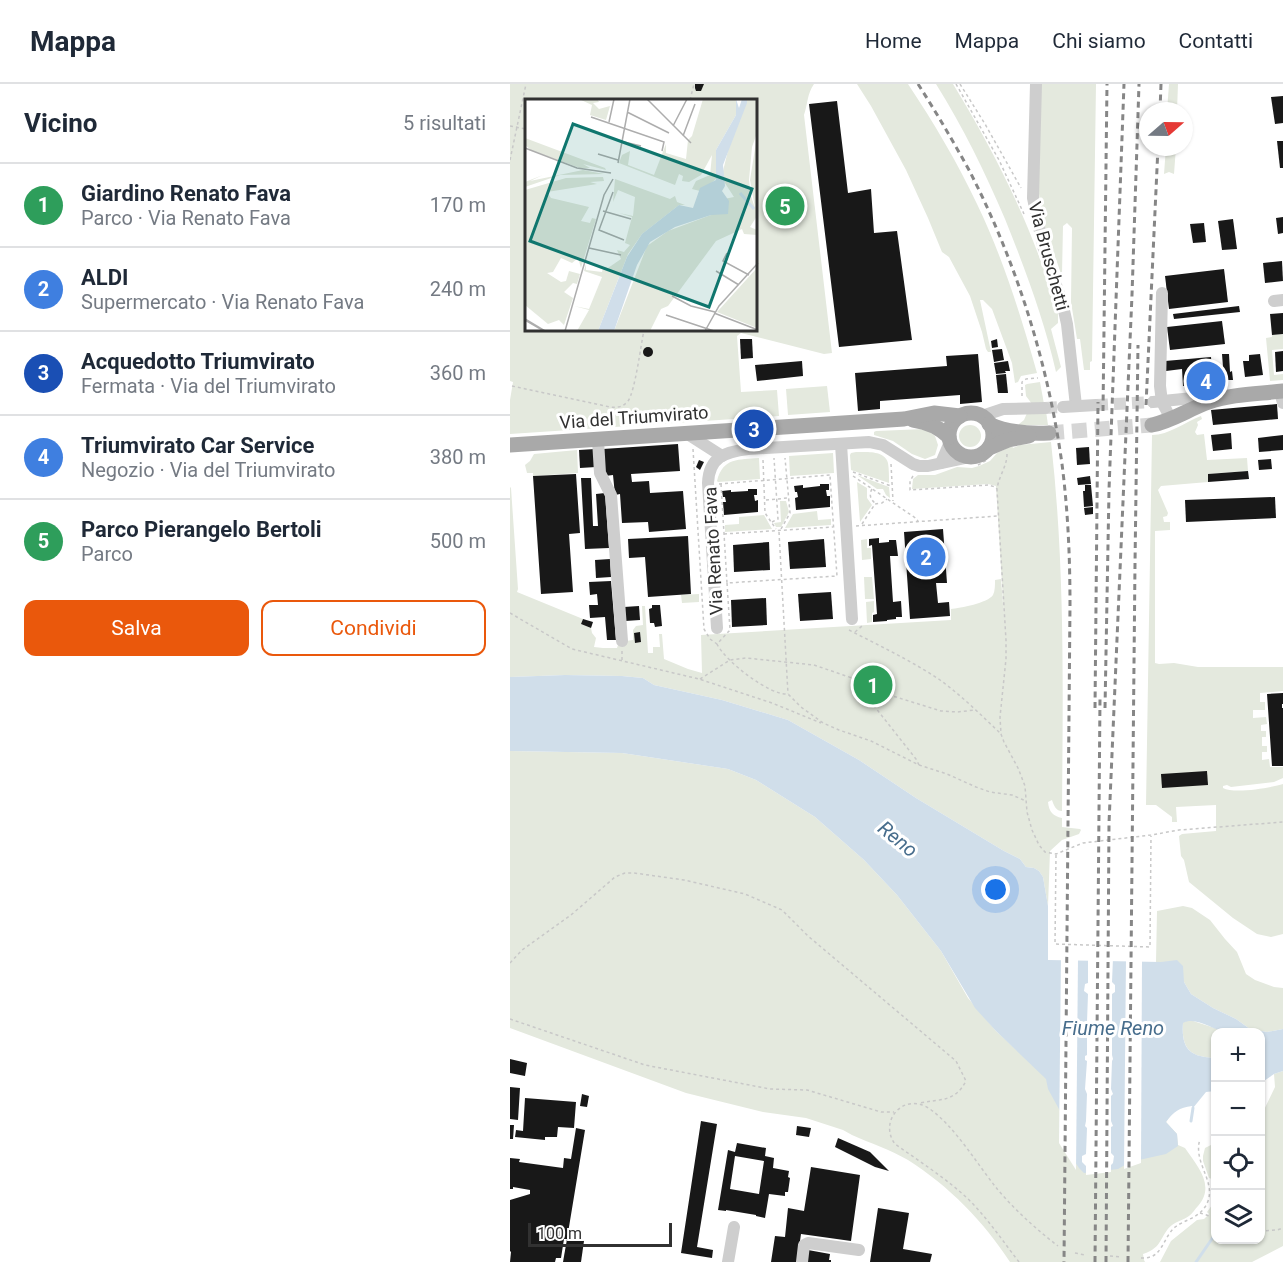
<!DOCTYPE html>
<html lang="it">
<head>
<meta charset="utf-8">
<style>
  :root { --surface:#fff; --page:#f2f2f3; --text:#1f2937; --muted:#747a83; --line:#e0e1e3; --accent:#ea580c }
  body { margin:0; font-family:Roboto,sans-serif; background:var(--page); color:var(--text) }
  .controls { position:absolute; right:18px; bottom:18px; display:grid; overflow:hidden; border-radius:12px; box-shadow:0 2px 4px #0004 }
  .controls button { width:54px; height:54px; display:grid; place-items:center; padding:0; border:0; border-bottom:2px solid var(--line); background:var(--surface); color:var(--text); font:30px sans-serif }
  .compass { position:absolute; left:629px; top:18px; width:54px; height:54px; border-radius:50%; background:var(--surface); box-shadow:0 2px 4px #0004; rotate:70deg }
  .scale { position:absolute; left:18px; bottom:15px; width:144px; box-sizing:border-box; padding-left:6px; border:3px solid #313131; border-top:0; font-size:16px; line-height:21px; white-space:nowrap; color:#313131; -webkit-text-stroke:4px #fff; paint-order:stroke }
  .you { position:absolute; left:486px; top:806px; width:21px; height:21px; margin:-15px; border:4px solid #fff; border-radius:50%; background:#1a73e8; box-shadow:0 0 0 9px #1a73e833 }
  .badge { display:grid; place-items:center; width:39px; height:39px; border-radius:50%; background:var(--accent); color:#fff; font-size:20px; font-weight:700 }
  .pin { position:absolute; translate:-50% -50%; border:3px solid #fff; box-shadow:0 2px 6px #0006 }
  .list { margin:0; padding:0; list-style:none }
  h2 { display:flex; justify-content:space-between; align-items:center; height:78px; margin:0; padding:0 24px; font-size:26px }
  h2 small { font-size:20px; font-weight:400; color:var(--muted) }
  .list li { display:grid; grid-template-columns:39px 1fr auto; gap:18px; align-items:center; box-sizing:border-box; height:84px; padding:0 24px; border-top:2px solid var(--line) }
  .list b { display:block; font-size:22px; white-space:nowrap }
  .list p { margin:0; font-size:20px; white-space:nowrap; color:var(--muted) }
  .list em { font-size:20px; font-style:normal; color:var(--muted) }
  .actions { display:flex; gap:12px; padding:18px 24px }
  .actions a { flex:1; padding:14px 0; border:2px solid var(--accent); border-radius:12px; text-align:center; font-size:21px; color:var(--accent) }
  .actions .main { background:var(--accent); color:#fff }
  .icon { flex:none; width:33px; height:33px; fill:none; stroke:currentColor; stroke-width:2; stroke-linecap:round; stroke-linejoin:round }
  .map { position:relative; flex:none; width:773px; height:1178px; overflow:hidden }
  header { display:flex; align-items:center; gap:36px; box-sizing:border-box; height:84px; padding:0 30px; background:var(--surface); border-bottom:2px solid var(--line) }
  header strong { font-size:28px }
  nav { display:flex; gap:33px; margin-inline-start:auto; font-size:21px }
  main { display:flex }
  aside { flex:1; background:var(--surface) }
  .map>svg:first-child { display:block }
  .green { fill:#e4e9de; fill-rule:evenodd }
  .water { fill:#d0deea }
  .pier { fill:#fff }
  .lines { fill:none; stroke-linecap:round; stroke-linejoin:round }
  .stream { stroke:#d0deea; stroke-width:3 }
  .building { fill:#181818; fill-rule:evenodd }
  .minor-tunnel { stroke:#d6d6d6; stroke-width:12; stroke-dasharray:12 6; stroke-linecap:butt }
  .major-tunnel { stroke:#d6d6d6; stroke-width:15; stroke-dasharray:15 8; stroke-linecap:butt }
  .path { stroke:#c8c8c8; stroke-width:1.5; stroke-dasharray:3 3; stroke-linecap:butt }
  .minor { stroke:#cecece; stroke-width:12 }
  .major { stroke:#a9a9a9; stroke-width:15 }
  .rail { stroke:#868686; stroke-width:3; stroke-dasharray:6 4.5; stroke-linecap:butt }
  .labels { text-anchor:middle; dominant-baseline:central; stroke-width:6; stroke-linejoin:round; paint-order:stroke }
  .street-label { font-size:18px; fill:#313131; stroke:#fff }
  .water-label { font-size:20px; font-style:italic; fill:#476d8c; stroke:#fff }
  .inset-river { fill:none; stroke:#d0deea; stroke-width:3 }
  .inset-road { fill:none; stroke:#adadad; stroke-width:1.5 }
  .view { fill:#0f766e; fill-opacity:0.15; stroke:#0f766e; stroke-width:3 }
  .inset-edge { fill:none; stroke:#313131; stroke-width:3 }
</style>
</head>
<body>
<header>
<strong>Mappa</strong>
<nav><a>Home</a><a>Mappa</a><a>Chi siamo</a><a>Contatti</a></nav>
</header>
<main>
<aside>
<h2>Vicino<small>5 risultati</small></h2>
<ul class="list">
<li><span class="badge" style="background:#2e9e5b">1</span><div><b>Giardino Renato Fava</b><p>Parco · Via Renato Fava</p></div><em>170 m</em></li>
<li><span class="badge" style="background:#3f7fe0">2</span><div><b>ALDI</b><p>Supermercato · Via Renato Fava</p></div><em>240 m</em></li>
<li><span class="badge" style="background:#1a4fb4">3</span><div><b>Acquedotto Triumvirato</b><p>Fermata · Via del Triumvirato</p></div><em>360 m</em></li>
<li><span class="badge" style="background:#3f7fe0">4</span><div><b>Triumvirato Car Service</b><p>Negozio · Via del Triumvirato</p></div><em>380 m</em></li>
<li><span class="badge" style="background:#2e9e5b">5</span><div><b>Parco Pierangelo Bertoli</b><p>Parco</p></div><em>500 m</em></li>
</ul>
<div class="actions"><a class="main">Salva</a><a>Condividi</a></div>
</aside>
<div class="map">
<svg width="773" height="1178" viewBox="0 0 773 1178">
  <rect width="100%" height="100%" fill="#fff"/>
  <!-- green -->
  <g class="green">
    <path d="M0,0H304C297,10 298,19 294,31L322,269L314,270L231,249L227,252L231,308L267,306L269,332L0,350V316L3,298L0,297ZM16,16H246V246H16Z"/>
    <path d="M347,0H398C424,39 447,78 467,120C493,174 511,232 527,289L511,292L508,298L505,299L502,279L482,225L473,216H470L481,268H478L476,265L472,248L460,212L439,173L432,168L418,134L396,86L361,22Z"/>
    <path d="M426,0H443C487,72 525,148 548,230V239L541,245L551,283L546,288C534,235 515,185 495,135C475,88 453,43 426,0Z"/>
    <path d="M530,0H586L582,277L580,278V286H574L570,255H567L561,218L562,144L557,139L553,142L552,190H551C545,170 536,152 532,132C524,89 529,43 530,0Z"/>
    <polygon points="659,0 668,0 667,27 657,27"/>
    <polygon points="656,63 666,63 664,90 659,88 654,90"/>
    <polygon points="773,250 773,265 762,266 764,291 773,290 773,296 760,297 756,254 762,253 762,251"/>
    <polygon points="530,298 534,320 522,320 516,312 515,301 517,300"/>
    <polygon points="317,302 320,328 278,331 276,305"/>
    <polygon points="536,327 538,341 509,341 509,340 514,336 517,329"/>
    <path d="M691,332L692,335L687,338L688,341L685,348L687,351L694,350L697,376L737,374L738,387L698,390V398L651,402L648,406L658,429L657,432L653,433L654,438H660V446L645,447V579L649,580L664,579L688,583H773V607L750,609V618H755V626H743V634L756,633L757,640L751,641V647H756V653H752V662H757V668H752V676L759,675L760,683H773V694L764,698L721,703L717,701L713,702V704C724,710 760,704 773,700V850L761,853L747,850L723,834L679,798L674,776L671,772L669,752L672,750L706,747V721L666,723L667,738H662V733L646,721H636L642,351C659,351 675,338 691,332Z"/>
    <circle cx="460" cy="352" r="11"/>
    <polygon points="415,345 425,352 428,361 425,371 415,375 402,370 383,357 364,351 364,348 366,347"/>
    <path d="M541,358C555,481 553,604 552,727C546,727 544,722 542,716L538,718C539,728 543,732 552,734V743L570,745L571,746L569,750L552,756L540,767L538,822L533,793L529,787L524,784L516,783L510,775L494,767L406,714L349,676L278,636L212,616L144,601L133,594L112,592L55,591L0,593V403L1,404L8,505L7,508L73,535L71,540L81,544L82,549L86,554L84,563L93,564H107L109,558L123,556V546L126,542L133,541L132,522H135L138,569H143V563H150L149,550H152L154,575L178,585L192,589L191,551L441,536V525C450,524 478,519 483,511C485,507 485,501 485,496L491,495L494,532L486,402L478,400L402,405L403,395L408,391H425L447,383L462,384L469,382L480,377L487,369L502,362L503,364L510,361Z"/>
    <polygon points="67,366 68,389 23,392 23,389 17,389 15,381 20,377 24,370"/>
    <path d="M346,368C356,368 375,366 378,379C379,385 379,393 379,399L341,386L340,371L341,369Z"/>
    <polygon points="323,369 324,389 280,392 279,372"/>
    <path d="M249,374L250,395L208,398L207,397C213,373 229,376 249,374Z"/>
    <polygon points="347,391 379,403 380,414 376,411 373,405 367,405"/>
    <polygon points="347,398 357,404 357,414 362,421 350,438"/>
    <polygon points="270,417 276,417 279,428 271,443 266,443 264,439 271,438"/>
    <polygon points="307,427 308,436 321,435 321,441 275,444 283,430"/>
    <polygon points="254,431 262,445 215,448 215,441 229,440 229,433"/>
    <polygon points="357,455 357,464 361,464 361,475 352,476 351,456"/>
    <polygon points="362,493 364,515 355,515 354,493"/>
    <polygon points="189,510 189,518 172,519 171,511"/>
    <polygon points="364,517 364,528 362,529 362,538 357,539 356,518"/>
    <path d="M0,667L112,669L218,685L246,696L305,733L354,776L387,811L431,867L458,914L486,947L510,969L651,878H646L647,827L673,822L682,824L700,836L715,855L727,868L736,890L745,896L764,903L773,904V945L757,948L740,945L726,935L703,924L681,910L674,898L668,894L670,1024L663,1028L656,1038L667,1050L668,1061L675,1064C687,1082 706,1101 688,1122C685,1125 682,1130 679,1132C674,1136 667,1137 662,1141C649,1152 654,1163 633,1170L634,1176L635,1178H500C474,1138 439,1102 398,1076C381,1066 360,1059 342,1051L333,1046L296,1034L253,1028L176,1009L0,944Z"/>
    <path d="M680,936L717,948H706L705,974C680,973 671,965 673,938Z"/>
    <polygon points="773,987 773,1162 742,1178 650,1178 661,1157 687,1136 694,1135 699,1130 697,1128 705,1117 706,1156 750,1156 751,1029 753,1028 765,1003 764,990"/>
    <polygon points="705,1059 705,1096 699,1094 693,1077 693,1072 695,1064"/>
  </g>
  <!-- water -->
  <path class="water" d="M55,591L112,592L133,594L144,601L212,616L278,636L349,676L406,714L494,767L510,775L516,783L524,784L529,787L533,793L538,822V876L651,878L667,876L673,882L674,898L681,910L703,924L726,935L740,945L757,948L773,945V987L764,990L751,999L750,948C739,948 726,950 716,948C702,946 686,932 673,939C671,965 680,973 705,974V1007L696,1008L683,1024L682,1022C669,1024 664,1027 656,1038L667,1050L668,1062L656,1070L620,1078L608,1085L574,1089L569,1084L549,1054L550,1027L538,1005L536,995L486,947L465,924L431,867L387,811L354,776L305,733L246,696L218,685L112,669L0,667V593Z"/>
  <!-- pier -->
  <g class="pier">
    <polygon points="551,873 568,874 566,1086 549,1059"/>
    <polygon points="578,874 603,874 602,898 605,901 605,908 602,910 602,938 604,940 602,946 602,971 603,975 602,977 601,1005 603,1010 601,1012 601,1037 603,1042 601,1043 601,1069 604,1072 603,1079 601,1081 601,1088 576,1091 576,1082 572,1078 572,1072 576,1070 577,1044 575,1042 576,1037 577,1010 575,1005 577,977 575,976 575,972 577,971 577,945 576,943 577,938 578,910 574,907 575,900 578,899"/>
    <polygon points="616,875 632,875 631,1079 614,1085"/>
  </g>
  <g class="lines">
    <!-- stream -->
    <g class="stream">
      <polyline points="681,1037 683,1024"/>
      <polyline points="686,1178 706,1149"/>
    </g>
  </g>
  <!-- building -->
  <g class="building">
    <polygon points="185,0 194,0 191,7 186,7 185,4"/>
    <polygon points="773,12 773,39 765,40 761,13"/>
    <polygon points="327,17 338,109 361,105 364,149 387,147 402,256 329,263 299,20"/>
    <polygon points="767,57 773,57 773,84 770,84"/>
    <polygon points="773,133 773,149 768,150 766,134"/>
    <polygon points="723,135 727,165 712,166 708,137"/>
    <polygon points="694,139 696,158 683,159 680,140"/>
    <polygon points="772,177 773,197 755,199 753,179"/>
    <polygon points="714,185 718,218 659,225 655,192"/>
    <polygon points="729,222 730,228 664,235 663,230"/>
    <polygon points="773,229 773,250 762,251 760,230"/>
    <polygon points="712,237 715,260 660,266 657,243"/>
    <polygon points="230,255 242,255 243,274 231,275"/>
    <polygon points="487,255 488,263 482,264 481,257"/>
    <circle cx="138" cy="268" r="5"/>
    <polygon points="492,265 494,276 484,278 482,266"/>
    <polygon points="773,267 773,287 766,288 765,268"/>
    <polygon points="468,270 472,318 450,320 450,311 370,317 370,325 348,327 345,289 437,282 436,272"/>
    <polygon points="712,270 719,270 720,288 722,287 723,296 714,296"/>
    <polygon points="750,270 753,291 735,293 733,277 739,277 739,271"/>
    <polygon points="701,273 703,300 673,302 672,285 656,287 655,277"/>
    <polygon points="292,277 293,292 247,297 245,281"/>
    <polygon points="498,277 500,287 495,287 496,289 486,290 484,279"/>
    <polygon points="496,290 498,309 488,309 486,291"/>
    <polygon points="767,320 768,335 703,341 701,326"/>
    <polygon points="721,349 722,365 703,367 701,351"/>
    <polygon points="773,351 773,366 749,368 748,354"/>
    <polygon points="168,360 170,387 121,390 122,398 139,397 140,409 173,407 176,445 139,448 138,438 112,439 110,410 105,411 103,391 95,392 93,365"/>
    <polygon points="579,363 580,380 567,381 566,364"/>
    <polygon points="85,365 86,383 70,384 69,366"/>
    <polygon points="761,375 762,385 749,386 748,376"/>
    <polygon points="189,376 194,378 190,386 186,383"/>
    <polygon points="738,387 739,395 698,398 698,390"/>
    <polygon points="66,390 70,449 59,450 63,508 31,510 23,392"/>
    <polygon points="580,392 581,400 568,401 567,394"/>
    <polygon points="71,394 81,394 83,442 88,442 86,410 95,409 99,464 75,465"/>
    <polygon points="310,400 319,400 319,406 316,406 317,412 320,412 320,423 286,426 285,414 288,413 287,408 285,408 284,402 293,401 293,404 310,402"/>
    <polygon points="575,401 581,401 583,422 574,423 573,407 575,407"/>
    <polygon points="238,405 247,405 247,411 244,411 245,417 248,416 248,428 214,431 213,418 216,418 215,413 213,413 212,407 221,406 221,408 238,407"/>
    <polygon points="765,413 766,434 676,438 675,416"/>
    <polygon points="583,423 583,430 575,431 574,424"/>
    <polygon points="433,445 437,499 426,499 428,519 439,518 440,532 400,535 394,448"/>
    <polygon points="178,452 181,510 138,513 135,473 119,474 118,455"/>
    <polygon points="369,454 369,459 379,458 379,456 386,456 388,472 380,472 383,518 391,517 392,533 386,533 386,535 377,536 377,537 363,538 363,531 367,530 362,461 359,462 359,455"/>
    <polygon points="314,455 316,483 280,485 278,458"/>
    <polygon points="259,458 260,486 224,488 223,461"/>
    <polygon points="100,475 101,493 86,494 85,476"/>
    <polygon points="101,497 106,556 97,556 95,533 80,534 79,521 88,521 87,510 80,511 79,498"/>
    <polygon points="321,508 323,535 290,537 288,510"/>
    <polygon points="256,514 257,541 222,543 221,516"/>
    <polygon points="142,521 150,521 152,542 145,543 144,539 140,539 139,525 142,524"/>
    <polygon points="129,522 130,536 115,537 114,523"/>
    <polygon points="73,535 83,538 81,544 71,540"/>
    <polygon points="130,548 131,558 125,559 124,549"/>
    <polygon points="773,609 773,620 772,620 772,624 773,624 773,682 762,682 757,610"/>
    <polygon points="697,687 698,701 652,704 651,690"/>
    <polygon points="0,975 17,979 15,992 0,989"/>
    <polygon points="0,1003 10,1004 8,1036 0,1035"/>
    <polygon points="72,1010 79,1012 77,1023 70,1022"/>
    <polygon points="15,1014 66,1018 64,1044 48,1043 47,1053 35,1053 35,1056 5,1053 6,1046 13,1047"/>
    <polygon points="191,1037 207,1040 187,1163 203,1166 202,1174 171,1169"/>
    <polygon points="0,1041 4,1041 3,1055 0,1055"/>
    <polygon points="287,1042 301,1044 299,1053 286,1051"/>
    <polygon points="66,1044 75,1046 57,1155 54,1155 51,1174 46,1174 45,1178 0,1178 1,1168 0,1167 0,1116 20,1110 20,1106 3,1103 3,1105 0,1105 0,1074 10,1075 9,1078 53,1084 54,1074 61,1075"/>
    <polygon points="328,1054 360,1068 379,1087 365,1083 325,1063"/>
    <path d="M227,1059L256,1064L255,1072L264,1074L263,1084L279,1087L278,1093L280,1094L278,1108H275V1112L259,1110L255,1134L246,1132V1131L216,1126V1127L208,1126L218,1066L225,1068ZM225,1072L254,1077L249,1110L220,1105Z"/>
    <polygon points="301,1083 350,1091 341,1157 291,1150 287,1178 261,1178 265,1152 275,1153 278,1124 294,1127"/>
    <polygon points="368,1124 399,1129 393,1165 422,1170 420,1178 360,1178"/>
    <polygon points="57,1155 74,1157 71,1178 53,1178"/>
    <polygon points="298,1166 320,1170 319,1176 321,1176 321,1178 297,1178"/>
  </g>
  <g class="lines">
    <!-- minor-tunnel -->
    <g class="minor-tunnel">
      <polyline points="586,321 643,318"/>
      <polyline points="535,324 553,323"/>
    </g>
    <!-- major-tunnel -->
    <polyline class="major-tunnel" points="539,349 642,341"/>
    <!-- path -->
    <g class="path">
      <polyline points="446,0 489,76 514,130"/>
      <polyline points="450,0 475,40 511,104"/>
      <polyline points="180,16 184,0"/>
      <polyline points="0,42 16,45"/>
      <polyline points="0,76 16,0"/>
      <path d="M2,302L100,323C107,324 113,323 118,317C125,308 131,260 134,246"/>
      <polyline points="512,312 512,298 516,295 528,294"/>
      <polyline points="183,365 194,545 200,555 207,560"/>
      <path d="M497,370C497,383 488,393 487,406L496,556V575L490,633L491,650L494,658L508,684L515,702L517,728L522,746L529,761L535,768L546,770L573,759L641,751L669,746L773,738"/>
      <polyline points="253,376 255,429 266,445"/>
      <polyline points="381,380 383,417"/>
      <polyline points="468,381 477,376"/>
      <polyline points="343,388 381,402"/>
      <polyline points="343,392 407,435 408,438"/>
      <polyline points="403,392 400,397 400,406 478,401 485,403 487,405"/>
      <polyline points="209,400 321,391"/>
      <polyline points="211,400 217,499 327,492 320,392"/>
      <path d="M362,405C359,410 360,415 365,419"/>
      <polyline points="256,416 278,414"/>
      <polyline points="262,438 268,435 264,374"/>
      <polyline points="352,440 365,420 372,419 377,415"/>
      <polyline points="346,442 488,432"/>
      <polyline points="271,445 280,429 275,374"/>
      <polyline points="269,448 278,610"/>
      <polyline points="214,450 323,443"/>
      <path d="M217,499L220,546L207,560C215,577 260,612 278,610L291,623L313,639L329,646L361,657L409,681L437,690L466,703L480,708L502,711L516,717"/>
      <polyline points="0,529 62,565 189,595 262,619 311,639"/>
      <path d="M339,546C370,562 402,577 430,596C452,612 471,631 490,649"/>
      <polyline points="345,548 352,542"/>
      <polyline points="112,576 112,567"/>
      <polyline points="190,595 220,576 236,574 304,581 342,594"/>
      <polyline points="409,681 406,675 342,594 373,609 431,627 447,628 465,626"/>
      <polyline points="546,771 545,860 640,863 641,752"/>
      <path d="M0,879L12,866L61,831L105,793L115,789H124L174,796L235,810L272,826L298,852L446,977L456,997C445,1018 431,1015 409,1019"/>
      <polyline points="0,935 135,981 260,1005 297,1006 371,1028 384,1028"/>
      <polyline points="690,1129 706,1134"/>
      <polyline points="750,1147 767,1146 773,1144"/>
      <polyline points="565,1169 575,1171"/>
      <polyline points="600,1172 611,1173"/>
      <path d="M631,1174C634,1174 637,1174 640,1173C652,1170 655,1152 664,1144C673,1136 687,1135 695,1123C710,1100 682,1080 690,1055"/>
      <path d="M509,1178C492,1156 476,1132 456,1113C434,1093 409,1077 385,1060C368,1037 394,1007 420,1025C446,1044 467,1080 488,1106C506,1127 527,1146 548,1162"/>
    </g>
    <!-- minor -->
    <g class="minor">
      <polyline points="526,0 523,114 533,162 553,222 557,240 566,322"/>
      <polyline points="652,209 650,302 652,318 661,335"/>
      <polyline points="764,217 773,216"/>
      <polyline points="770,308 773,319"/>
      <polyline points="643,318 693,313 704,314"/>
      <polyline points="553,323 586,321"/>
      <polyline points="472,332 493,325 535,324"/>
      <polyline points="176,349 212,372"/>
      <polyline points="88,356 90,389 101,411 112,557"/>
      <polyline points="331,360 342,535"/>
      <polyline points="431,379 440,358"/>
      <path d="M207,544L198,399C199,373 215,368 238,365L359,358L373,361L403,380L409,382H418L460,373"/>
      <polyline points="218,1178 224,1143"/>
      <polyline points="292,1178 294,1161 298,1159 349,1166"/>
    </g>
    <!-- major -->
    <g class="major">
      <circle cx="461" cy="351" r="22"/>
      <path d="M403,336C417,338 429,343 439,353"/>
      <path d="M479,340C497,348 520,350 539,349"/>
      <path d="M642,341C662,337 679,325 699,318C722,310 748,310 773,307"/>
      <polyline points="0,361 394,335 424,329 450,332"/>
      <polyline points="479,364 498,356 519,352"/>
    </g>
    <!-- rail -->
    <g class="rail">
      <path d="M408,0C426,28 443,57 459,86C506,177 538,279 552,380C558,427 560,474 560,521L554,1178"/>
      <polyline points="650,27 651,0"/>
      <polyline points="636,321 648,63"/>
      <polyline points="593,327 597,0"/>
      <polyline points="585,624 588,318"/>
      <polyline points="595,624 599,406 614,0"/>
      <polyline points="585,1178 590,615"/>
      <polyline points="596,1178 599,739 622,211 629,0"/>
      <polyline points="618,1178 625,480 628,261"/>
    </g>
  </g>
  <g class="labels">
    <!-- street labels -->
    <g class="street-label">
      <text transform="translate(539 172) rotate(75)">Via Bruschetti</text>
      <text transform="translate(124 333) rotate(-4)">Via del Triumvirato</text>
      <text transform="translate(203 467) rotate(-93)">Via Renato Fava</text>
    </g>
    <!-- water labels -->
    <g class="water-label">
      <text transform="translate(388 755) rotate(39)">Reno</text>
      <text x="603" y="944">Fiume Reno</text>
    </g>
  </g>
  <!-- overview -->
  <g transform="translate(15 15)">
    <rect width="232" height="232" fill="#fff"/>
    <path d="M54,0H72L74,3L68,4L74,10L85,7L81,21L65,16L67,6ZM178,0H211V16L191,51V80L179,90L199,100L209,98L198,81V72L207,35L222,0H232V34L227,48L224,81L226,97L230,109L225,81L232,37V117L225,128L232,131V136L219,135L217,130L191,142L143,207L136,210L125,232H89L122,147L143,132L186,116L175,92L167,90L171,82L185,76L187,56L176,76L164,83L157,82L158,77L154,75L150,86L94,64L97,56L105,52L103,66L129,76L141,45V54L161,60L163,41L167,37ZM0,39L80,69L81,71L58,65L65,69H55L6,51L0,46ZM58,71L79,75L35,76L0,88V83L18,76L5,82ZM78,78L79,82L65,83L72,85L22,93L26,99L64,108L56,122L65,124L67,119L71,120L56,169L53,159L47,164L36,159L28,173L22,174L36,183L41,182L44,172L55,175L52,185L48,184L39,193L48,199L37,232L39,226L34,221L23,225L0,206V91L41,79ZM90,80L145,100L150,97L152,103L160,106H154L117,135L103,155L73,232H52L64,211L49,207L64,210L77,178L59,172L61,165V171L77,173L78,169L66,165L83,169L96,160L92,151L99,153L105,146L100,144L107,118L94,114L108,117L110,98L93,91L88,103ZM231,170L232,171V229L192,213Z" fill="#e4e9de"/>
    <path d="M211,0L214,9L217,0H222V4L198,66L200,87L197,92L204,102L203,115L186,116L150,128L125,143L112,166L89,232H73L102,158L117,135L154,106L168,109L175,89L191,81V51L211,16Z" fill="#d0deea"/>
    <path class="inset-river" d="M215,94L229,110"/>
    <path class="inset-road" d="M122,0L166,44M102,13L144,34M66,18L139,43L137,52M84,23L89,0M148,27L162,0M158,37L170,5M95,42L116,47M0,49L52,69L86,74M73,55L93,61M93,64L105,0M88,93L74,131L99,141M78,112L106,120M64,149L96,156M202,154L198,162L224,176M191,172L214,186M147,197L166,207L190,213M189,214L233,231M141,216L189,232M0,220L20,232M0,221L19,232M40,232L79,96L88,80M180,232L194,207L233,164"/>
    <path class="view" d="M48,25L227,90L184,208L5,142Z"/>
    <rect width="232" height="232" class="inset-edge"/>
  </g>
</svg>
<div class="controls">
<button>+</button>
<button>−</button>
<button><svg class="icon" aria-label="locate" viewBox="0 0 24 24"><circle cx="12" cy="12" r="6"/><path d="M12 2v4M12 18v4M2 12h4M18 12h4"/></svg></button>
<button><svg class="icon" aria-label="layers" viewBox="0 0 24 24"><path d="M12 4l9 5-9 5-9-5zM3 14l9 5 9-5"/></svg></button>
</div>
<svg class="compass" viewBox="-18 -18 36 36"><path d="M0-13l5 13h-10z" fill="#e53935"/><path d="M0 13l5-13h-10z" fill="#747a83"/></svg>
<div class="scale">100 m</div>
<div class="you"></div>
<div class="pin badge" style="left:363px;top:601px;background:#2e9e5b">1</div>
<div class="pin badge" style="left:416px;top:473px;background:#3f7fe0">2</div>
<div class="pin badge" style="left:244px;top:345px;background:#1a4fb4">3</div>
<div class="pin badge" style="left:696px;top:297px;background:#3f7fe0">4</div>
<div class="pin badge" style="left:275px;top:122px;background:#2e9e5b">5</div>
</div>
</main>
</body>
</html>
